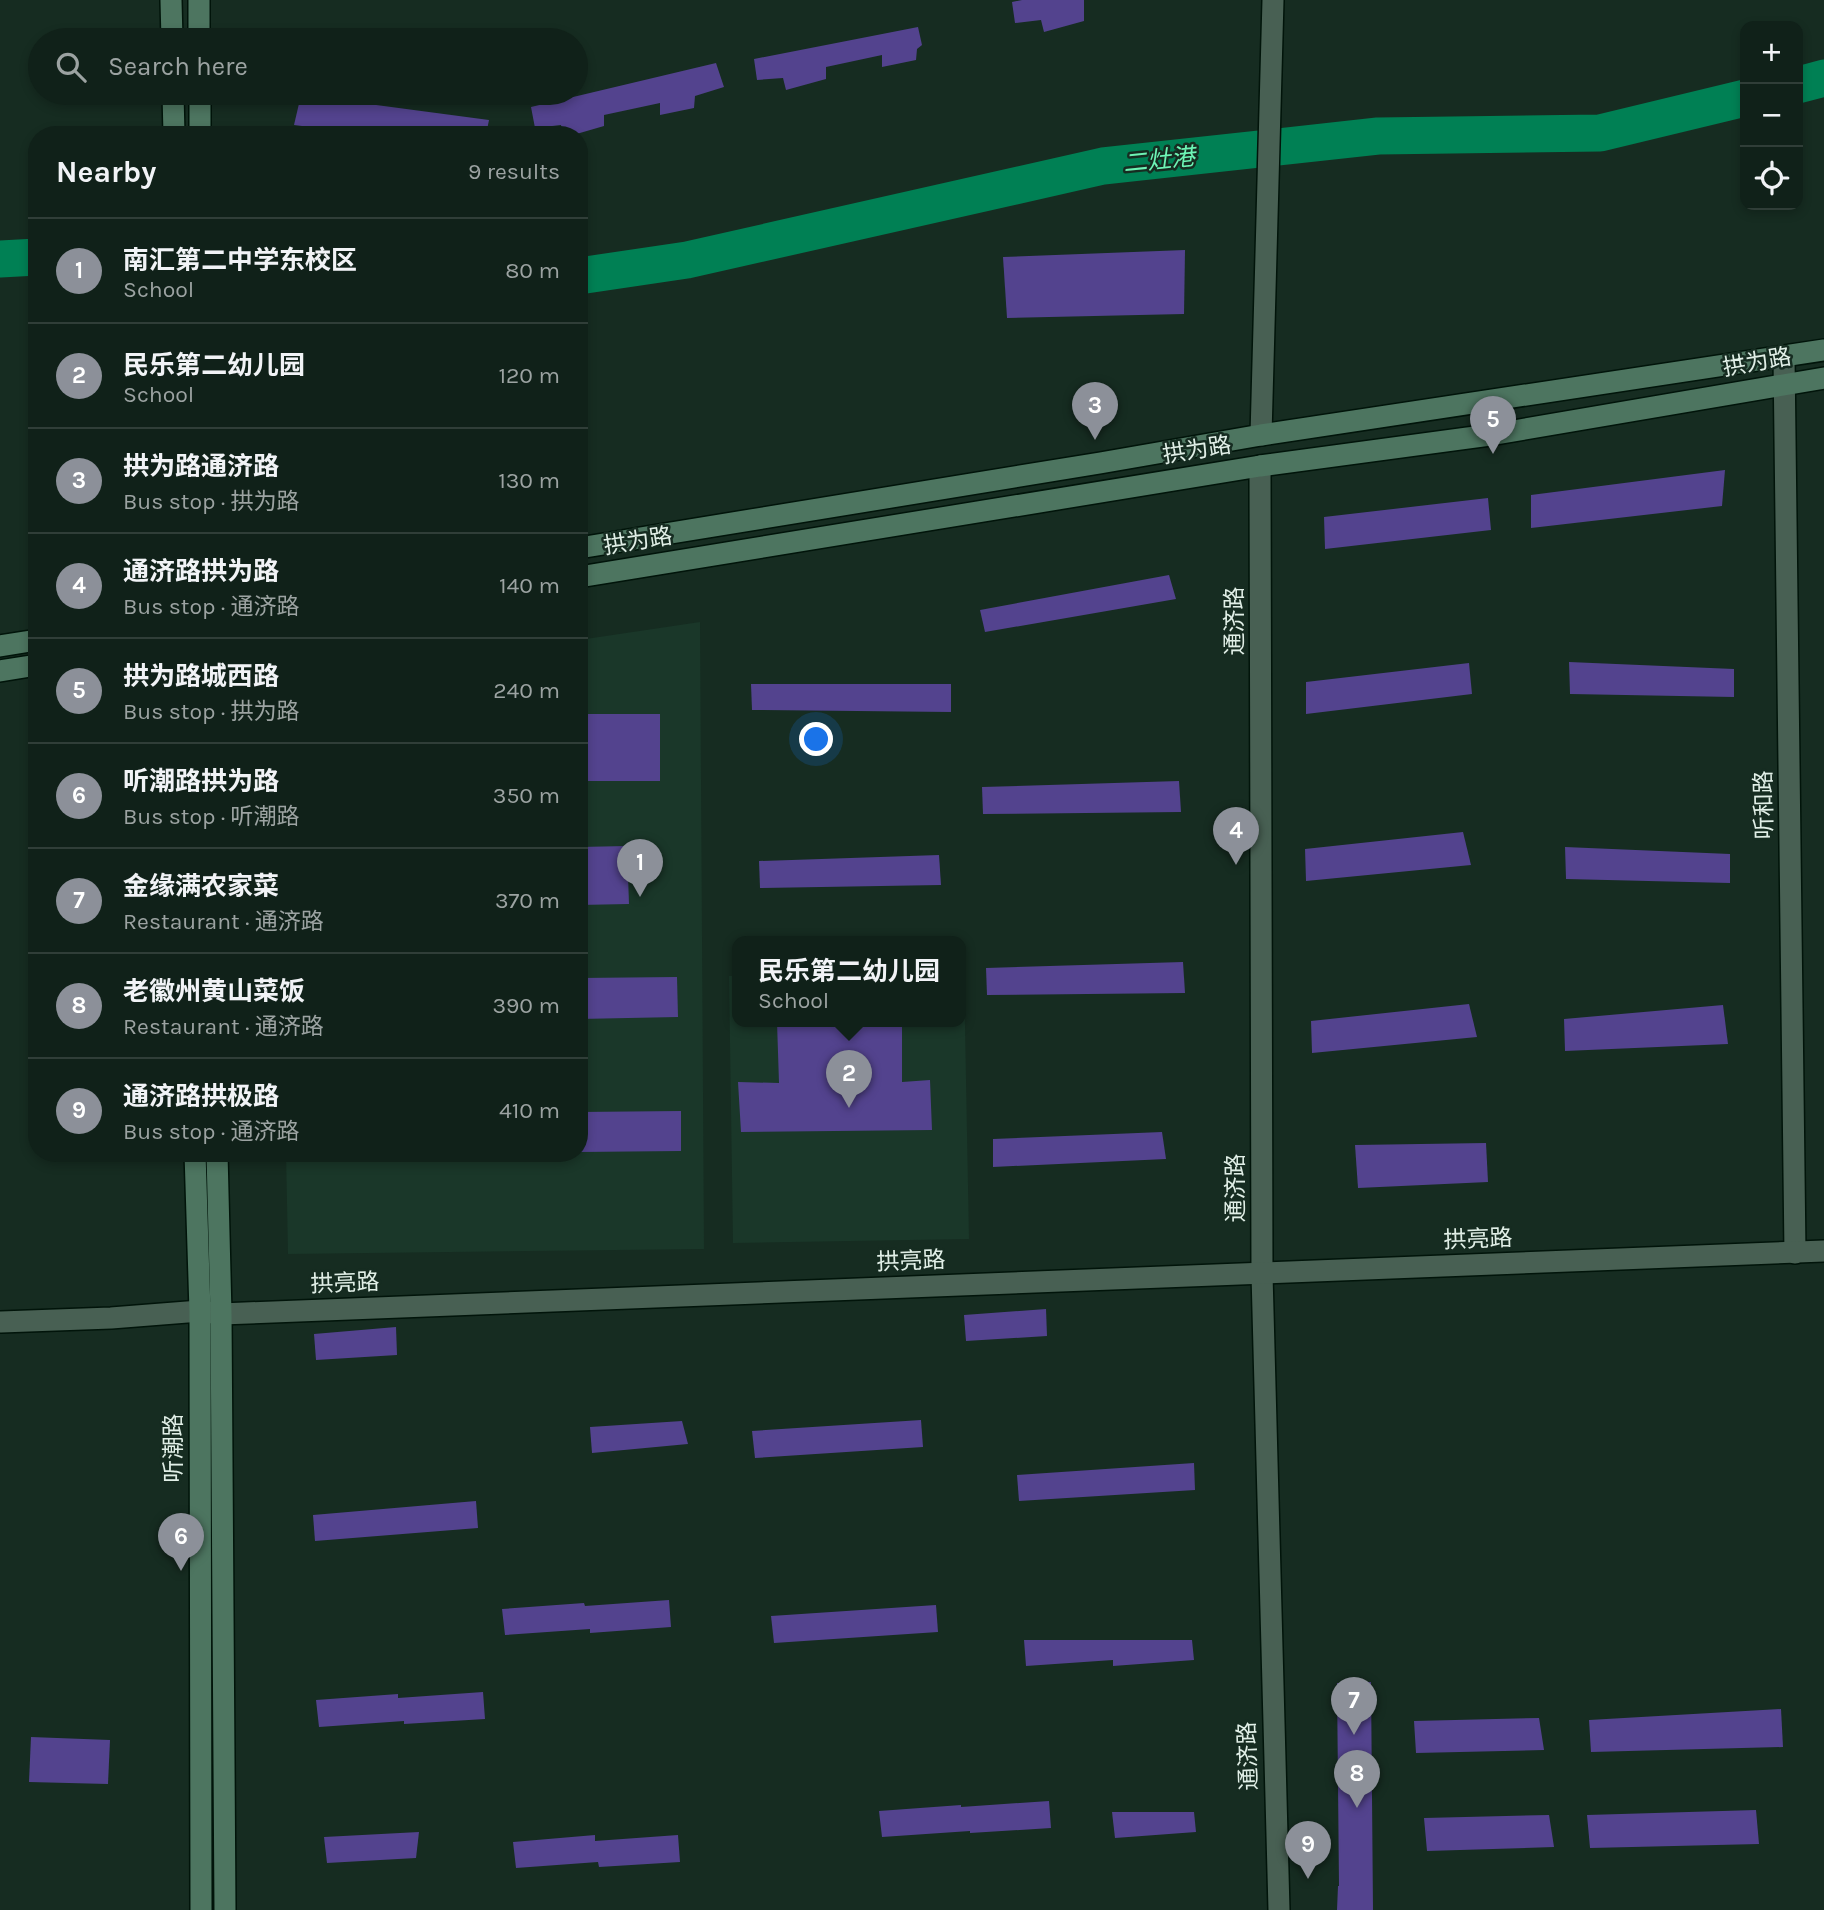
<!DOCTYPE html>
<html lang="en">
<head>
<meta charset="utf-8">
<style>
  :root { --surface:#102119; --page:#192922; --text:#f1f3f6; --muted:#9ca3a2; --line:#303e38; --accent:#8c9099 }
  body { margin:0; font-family:Karla,"Noto Sans SC",sans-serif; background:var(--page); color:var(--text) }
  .controls { position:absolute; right:21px; top:21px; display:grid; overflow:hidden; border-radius:14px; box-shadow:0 4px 10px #0003 }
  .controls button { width:63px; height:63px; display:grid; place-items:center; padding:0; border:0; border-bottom:2px solid var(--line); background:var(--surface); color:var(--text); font:35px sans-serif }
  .you { position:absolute; left:817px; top:740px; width:24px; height:24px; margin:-18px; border:5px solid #fff; border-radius:50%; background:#1a73e8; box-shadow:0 0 0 10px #1a73e833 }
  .badge { display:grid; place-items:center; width:46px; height:46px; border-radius:50%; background:var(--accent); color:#fff; font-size:23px; font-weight:700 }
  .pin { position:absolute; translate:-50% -58px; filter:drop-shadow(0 2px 4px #0008) }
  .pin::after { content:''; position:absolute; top:37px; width:24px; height:21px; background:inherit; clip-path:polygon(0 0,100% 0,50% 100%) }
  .popup { position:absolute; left:732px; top:936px; width:234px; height:91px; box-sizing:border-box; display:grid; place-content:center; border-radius:14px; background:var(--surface); filter:drop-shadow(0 2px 5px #0005); font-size:23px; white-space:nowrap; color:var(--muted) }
  .popup b { font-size:26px; color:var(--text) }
  .popup::after { content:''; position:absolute; left:50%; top:100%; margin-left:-14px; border:14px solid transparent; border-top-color:var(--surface) }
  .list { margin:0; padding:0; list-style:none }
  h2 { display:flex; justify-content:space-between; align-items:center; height:91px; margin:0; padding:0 28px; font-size:30px }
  h2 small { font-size:23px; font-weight:400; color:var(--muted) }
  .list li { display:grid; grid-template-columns:46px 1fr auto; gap:21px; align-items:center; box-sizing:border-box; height:105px; padding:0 28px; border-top:2px solid var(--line) }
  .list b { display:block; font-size:26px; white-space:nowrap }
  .list p { margin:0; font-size:23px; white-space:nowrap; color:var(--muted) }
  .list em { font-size:23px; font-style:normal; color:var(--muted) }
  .icon { flex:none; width:38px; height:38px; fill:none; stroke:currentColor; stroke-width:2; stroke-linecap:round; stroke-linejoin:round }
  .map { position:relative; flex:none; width:1824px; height:1910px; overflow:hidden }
  .search { position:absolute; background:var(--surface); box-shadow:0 4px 10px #0003; left:28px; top:28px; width:560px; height:77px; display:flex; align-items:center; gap:18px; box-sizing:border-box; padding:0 24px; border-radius:38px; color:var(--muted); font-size:26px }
  .panel { position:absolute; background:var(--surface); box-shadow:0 4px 10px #0003; left:28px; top:126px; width:560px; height:1036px; border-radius:28px }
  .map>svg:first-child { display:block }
  .built { fill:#1a3729 }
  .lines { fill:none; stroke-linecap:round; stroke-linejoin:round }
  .river { stroke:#008054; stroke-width:37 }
  .building { fill:#53438e }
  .tertiary-casing { stroke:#01140a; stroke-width:24 }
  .secondary-casing { stroke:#01140a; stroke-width:24 }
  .tertiary { stroke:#486053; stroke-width:21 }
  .secondary { stroke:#4d7560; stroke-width:21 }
  .labels { text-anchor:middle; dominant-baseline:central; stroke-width:5; stroke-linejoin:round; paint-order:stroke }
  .street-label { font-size:23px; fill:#e1efe7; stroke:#162c21 }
  .water-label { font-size:24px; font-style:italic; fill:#6df4b5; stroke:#162c21 }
</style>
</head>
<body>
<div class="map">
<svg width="1824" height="1910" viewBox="0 0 1824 1910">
  <rect width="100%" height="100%" fill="#162c21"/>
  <!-- built -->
  <g class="built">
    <polygon points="700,622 704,1249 288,1254 286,1153 579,1153 579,640"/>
    <polygon points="961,972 964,972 969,1239 733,1243 729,976 737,976 737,1022 961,1022"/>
  </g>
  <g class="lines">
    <!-- river -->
    <g class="river">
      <polyline points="1798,85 1824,78"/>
      <polyline points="0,259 37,257"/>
      <polyline points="579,276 687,260 1103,166 1378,136 1600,133 1745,98"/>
    </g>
  </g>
  <!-- building -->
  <g class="building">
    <polygon points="1022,0 1084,0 1084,21 1044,32 1041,20 1015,23 1012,2"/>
    <polygon points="918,27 922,45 917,49 916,60 882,67 882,55 826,67 826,79 786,90 783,78 757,80 754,59"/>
    <polygon points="716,63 724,87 695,96 694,108 660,115 660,103 604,115 604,126 573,135 563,135 561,125 535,128 531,107"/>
    <polygon points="301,95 489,120 486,135 372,135 294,125"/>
    <polygon points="1185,250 1184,314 1007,318 1003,257"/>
    <polygon points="1725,470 1722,506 1531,528 1531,495"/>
    <polygon points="1488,498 1491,530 1325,549 1324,517"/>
    <polygon points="1169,575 1176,599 985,632 980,610"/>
    <polygon points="1569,662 1734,669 1734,697 1570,694"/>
    <polygon points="1469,663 1472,694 1306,714 1306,682"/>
    <polygon points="751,684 951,684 951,712 752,710"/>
    <rect x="579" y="714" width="81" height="67"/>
    <polygon points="1179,781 1181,812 983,814 982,787"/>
    <polygon points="1463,832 1471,865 1306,881 1305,849"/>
    <polygon points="627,846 629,904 579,905 579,847"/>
    <polygon points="1565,847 1730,854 1730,883 1566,879"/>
    <polygon points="939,855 941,885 760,888 759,861"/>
    <polygon points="1183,962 1185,993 987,995 986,968"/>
    <polygon points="677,977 678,1017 579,1019 579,978"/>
    <polygon points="1469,1004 1477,1037 1312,1053 1311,1021"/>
    <polygon points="1723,1005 1728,1044 1565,1051 1564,1019"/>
    <polygon points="777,1022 902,1022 902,1082 930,1080 932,1130 741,1132 738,1082 779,1083"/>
    <polygon points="681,1111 681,1151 579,1152 579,1112"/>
    <polygon points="1162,1132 1166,1159 993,1167 993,1139"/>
    <polygon points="1486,1143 1488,1182 1358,1188 1355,1145"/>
    <polygon points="1046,1309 1047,1336 966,1341 964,1315"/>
    <polygon points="396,1327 397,1355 316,1360 314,1334"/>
    <polygon points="921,1420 923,1447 755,1458 752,1431"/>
    <polygon points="682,1421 688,1444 592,1453 590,1427"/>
    <polygon points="1194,1463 1195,1490 1019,1501 1017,1475"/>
    <polygon points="476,1501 478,1528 315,1541 313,1515"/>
    <polygon points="669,1600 671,1627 590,1633 590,1629 505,1635 502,1609 584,1603 585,1606"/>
    <polygon points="936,1605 938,1632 774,1643 771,1616"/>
    <polygon points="1024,1640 1192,1640 1194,1660 1113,1666 1113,1660 1026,1666"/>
    <polygon points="1371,1682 1373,1910 1337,1910 1338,1886 1339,1886 1337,1683"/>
    <polygon points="483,1692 485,1719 404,1724 404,1721 319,1727 316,1700 398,1694 398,1698"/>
    <polygon points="1781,1709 1783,1747 1591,1752 1589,1720"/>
    <polygon points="1539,1718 1544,1750 1416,1753 1414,1721"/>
    <polygon points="31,1737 110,1740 108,1784 29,1782"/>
    <polygon points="1049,1801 1051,1828 970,1833 970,1831 882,1837 879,1811 961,1805 961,1807"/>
    <polygon points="1756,1810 1759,1844 1590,1848 1587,1815"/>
    <polygon points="1112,1812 1194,1812 1196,1832 1115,1838"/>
    <polygon points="1549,1815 1554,1847 1427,1851 1424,1818"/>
    <polygon points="419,1832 416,1858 327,1863 324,1837"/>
    <polygon points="595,1835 595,1841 678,1835 680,1862 599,1867 598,1862 516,1868 513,1842"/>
  </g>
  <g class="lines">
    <!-- tertiary casing -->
    <g class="tertiary-casing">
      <g id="tertiary">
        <polyline points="1784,357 1795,1253"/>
        <polyline points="1261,435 1273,0"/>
        <polyline points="1260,466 1262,1274 1279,1910"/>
        <polyline points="1,1322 111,1318 200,1311 221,1314 1824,1251"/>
      </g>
    </g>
    <!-- secondary casing -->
    <g class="secondary-casing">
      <g id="secondary">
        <polyline points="171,0 172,40"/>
        <polyline points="199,0 199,40"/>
        <polyline points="173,93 174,135"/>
        <polyline points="200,93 200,135"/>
        <polyline points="579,548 1100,463 1261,435 1824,350"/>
        <polyline points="579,577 1260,466 1490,435 1824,378"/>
        <polyline points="0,646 37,640"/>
        <polyline points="0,671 37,665"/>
        <polyline points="195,1153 200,1311 201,1910"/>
        <polyline points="217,1153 221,1314 225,1910"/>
      </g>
    </g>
    <!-- tertiary -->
    <use href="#tertiary" class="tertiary"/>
    <!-- secondary -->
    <use href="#secondary" class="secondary"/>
  </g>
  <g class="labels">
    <!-- street labels -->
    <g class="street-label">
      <text transform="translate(1757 362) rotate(-10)">拱为路</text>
      <text transform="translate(1197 450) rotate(-9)">拱为路</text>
      <text transform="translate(638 541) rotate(-9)">拱为路</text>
      <text transform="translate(1234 621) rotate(-90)">通济路</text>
      <text transform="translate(1764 805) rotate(-91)">听和路</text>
      <text transform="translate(1235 1188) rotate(-90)">通济路</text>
      <text transform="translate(1478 1239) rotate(-2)">拱亮路</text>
      <text transform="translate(911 1261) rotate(-2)">拱亮路</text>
      <text transform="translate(345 1283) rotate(-2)">拱亮路</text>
      <text transform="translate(173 1448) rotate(-90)">听潮路</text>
      <text transform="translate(1248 1756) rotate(-92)">通济路</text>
    </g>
    <!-- water labels -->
    <g class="water-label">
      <text transform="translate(1159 160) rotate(-6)">二灶港</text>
    </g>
  </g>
</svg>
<div class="controls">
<button>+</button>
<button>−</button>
<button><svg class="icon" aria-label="locate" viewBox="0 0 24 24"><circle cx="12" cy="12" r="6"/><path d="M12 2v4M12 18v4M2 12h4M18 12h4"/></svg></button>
</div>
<div class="you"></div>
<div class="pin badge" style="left:640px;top:897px">1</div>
<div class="pin badge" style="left:849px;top:1108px">2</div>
<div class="popup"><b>民乐第二幼儿园</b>School</div>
<div class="pin badge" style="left:1095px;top:440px">3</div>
<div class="pin badge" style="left:1236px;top:865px">4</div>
<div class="pin badge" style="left:1493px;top:454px">5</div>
<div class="pin badge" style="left:181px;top:1571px">6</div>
<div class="pin badge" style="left:1354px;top:1735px">7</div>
<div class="pin badge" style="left:1357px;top:1808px">8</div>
<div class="pin badge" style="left:1308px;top:1879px">9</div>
<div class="search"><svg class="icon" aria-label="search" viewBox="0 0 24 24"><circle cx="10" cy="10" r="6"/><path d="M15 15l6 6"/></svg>Search here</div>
<section class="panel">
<h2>Nearby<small>9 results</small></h2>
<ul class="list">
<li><span class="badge">1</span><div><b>南汇第二中学东校区</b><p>School</p></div><em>80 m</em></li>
<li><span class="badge">2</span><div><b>民乐第二幼儿园</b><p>School</p></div><em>120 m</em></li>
<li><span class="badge">3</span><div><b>拱为路通济路</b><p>Bus stop · 拱为路</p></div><em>130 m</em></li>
<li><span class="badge">4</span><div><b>通济路拱为路</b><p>Bus stop · 通济路</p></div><em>140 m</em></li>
<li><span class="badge">5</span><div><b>拱为路城西路</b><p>Bus stop · 拱为路</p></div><em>240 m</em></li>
<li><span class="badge">6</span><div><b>听潮路拱为路</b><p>Bus stop · 听潮路</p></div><em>350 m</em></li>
<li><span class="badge">7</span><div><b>金缘满农家菜</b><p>Restaurant · 通济路</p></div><em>370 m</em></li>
<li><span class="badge">8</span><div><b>老徽州黄山菜饭</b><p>Restaurant · 通济路</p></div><em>390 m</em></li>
<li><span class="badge">9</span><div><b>通济路拱极路</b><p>Bus stop · 通济路</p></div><em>410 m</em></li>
</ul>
</section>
</div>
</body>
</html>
